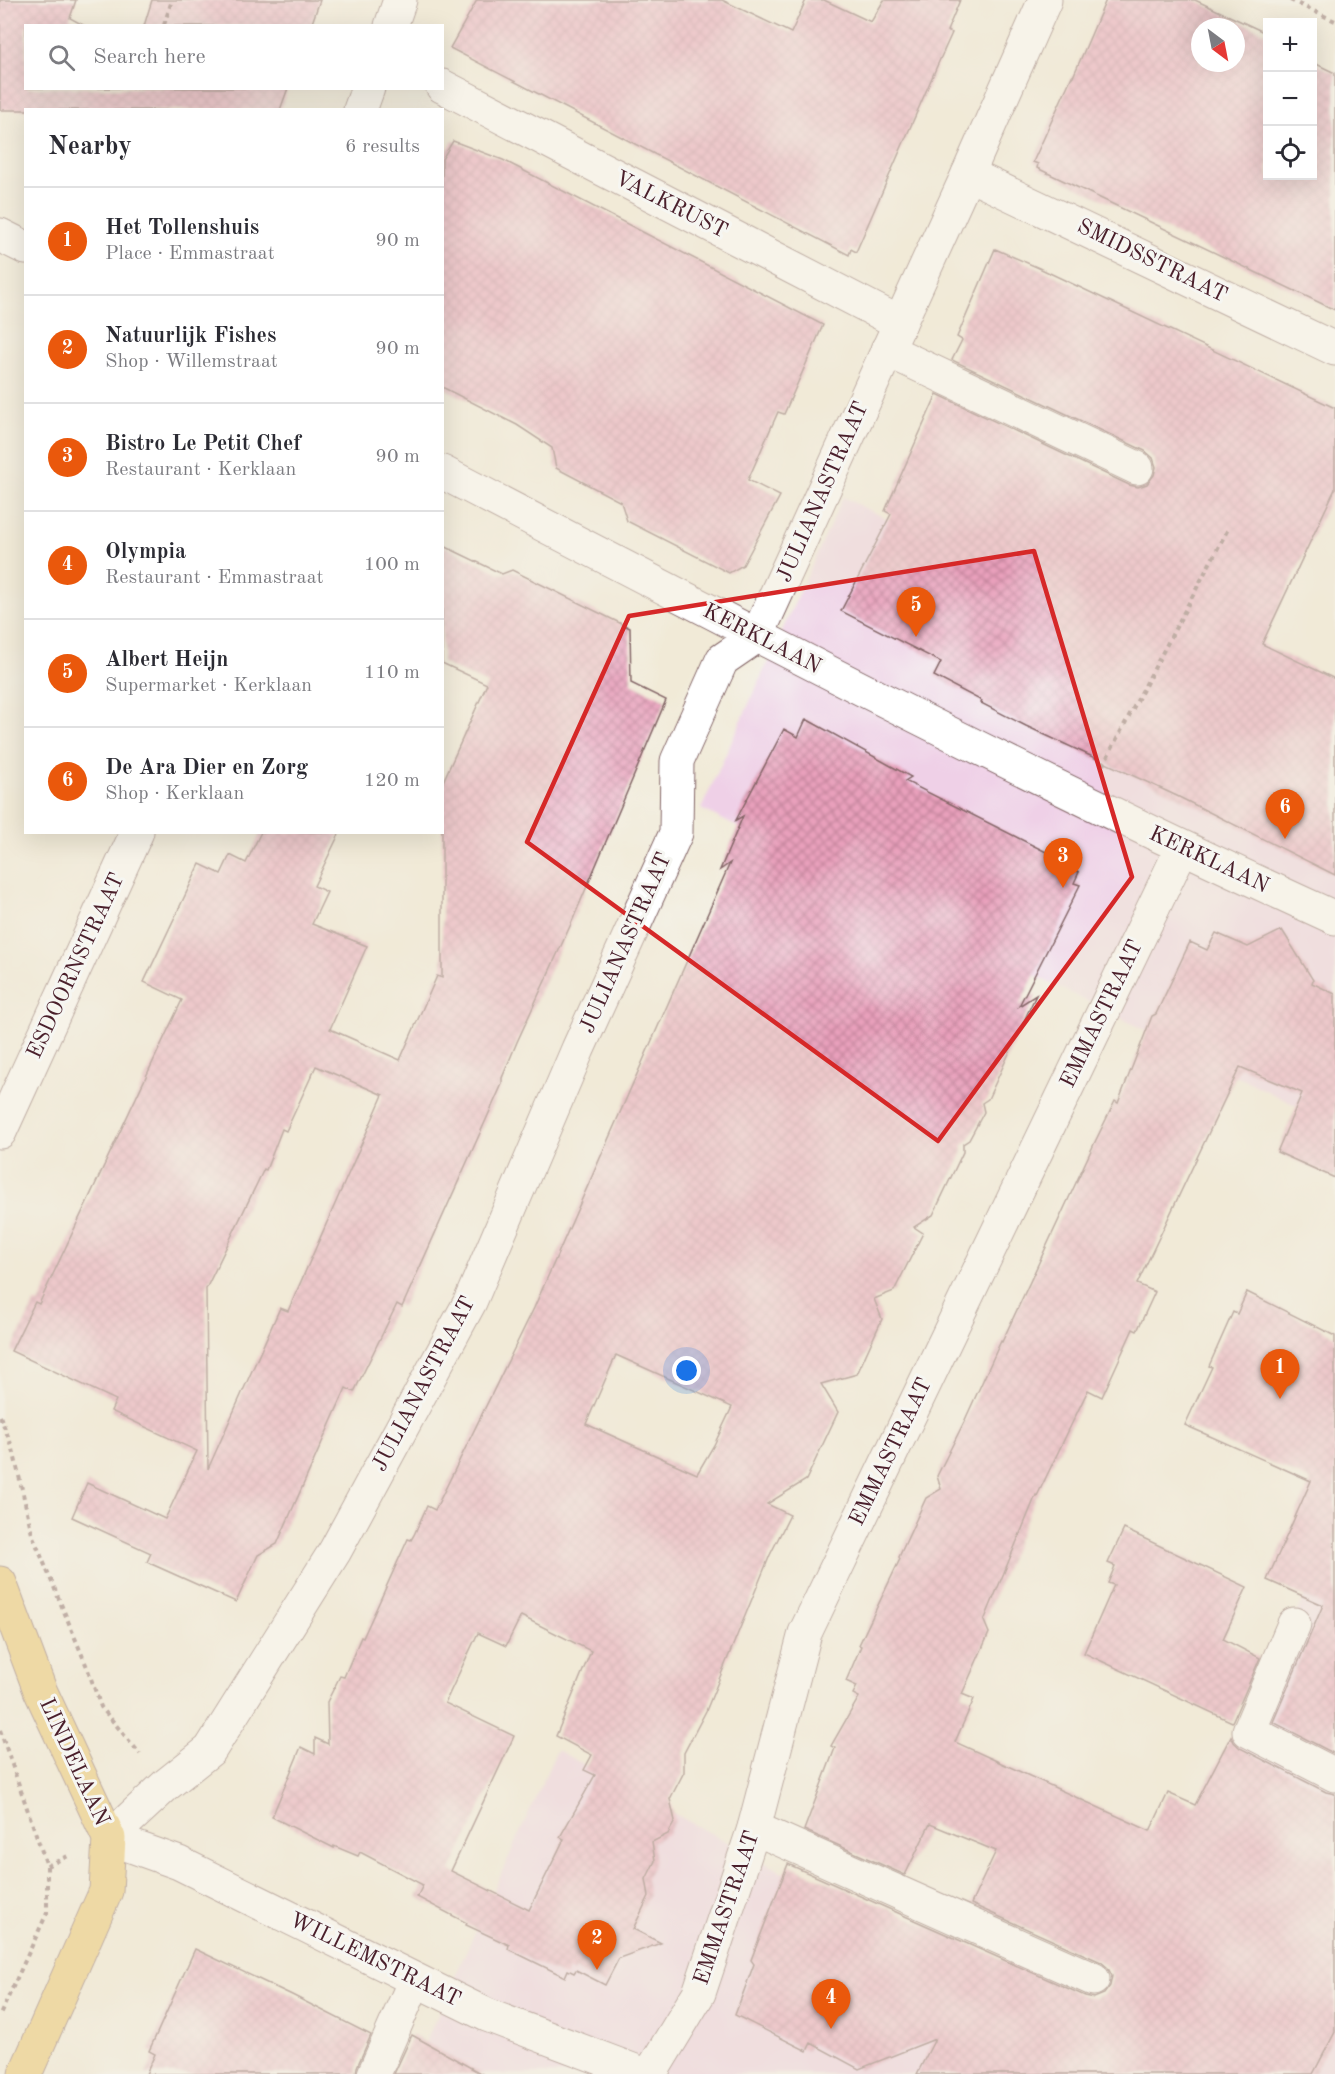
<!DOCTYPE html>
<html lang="en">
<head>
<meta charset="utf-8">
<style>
  :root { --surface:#fff; --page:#f7f7f7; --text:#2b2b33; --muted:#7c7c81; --line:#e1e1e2; --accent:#ea580c }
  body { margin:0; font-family:"Old Standard TT",serif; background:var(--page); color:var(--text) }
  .controls { position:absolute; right:18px; top:18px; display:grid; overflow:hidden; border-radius:0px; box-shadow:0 6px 24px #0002 }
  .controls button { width:54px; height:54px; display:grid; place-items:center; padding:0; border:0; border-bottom:2px solid var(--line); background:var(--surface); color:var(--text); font:30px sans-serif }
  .compass { position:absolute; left:1191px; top:18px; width:54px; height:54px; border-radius:50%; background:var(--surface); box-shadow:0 6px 24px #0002; rotate:148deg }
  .you { position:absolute; left:687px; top:1371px; width:21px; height:21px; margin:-15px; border:4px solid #fff; border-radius:50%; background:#1a73e8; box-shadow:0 0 0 9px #1a73e833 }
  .badge { display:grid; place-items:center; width:39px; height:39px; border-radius:50%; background:var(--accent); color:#fff; font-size:20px; font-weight:700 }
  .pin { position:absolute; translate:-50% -50px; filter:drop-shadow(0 2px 3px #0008) }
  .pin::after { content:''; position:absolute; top:32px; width:21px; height:18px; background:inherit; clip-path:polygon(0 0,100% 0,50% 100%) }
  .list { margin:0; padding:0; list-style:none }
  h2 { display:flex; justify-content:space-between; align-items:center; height:78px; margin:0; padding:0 24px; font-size:26px }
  h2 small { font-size:20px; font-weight:400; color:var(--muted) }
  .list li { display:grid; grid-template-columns:39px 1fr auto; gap:18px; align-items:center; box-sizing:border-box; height:108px; padding:0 24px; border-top:2px solid var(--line) }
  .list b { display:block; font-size:22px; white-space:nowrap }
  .list p { margin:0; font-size:20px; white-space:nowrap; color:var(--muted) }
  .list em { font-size:20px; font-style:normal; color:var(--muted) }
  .icon { flex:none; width:33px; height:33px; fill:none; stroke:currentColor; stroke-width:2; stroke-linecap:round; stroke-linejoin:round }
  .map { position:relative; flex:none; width:1335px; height:2074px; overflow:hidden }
  .search { position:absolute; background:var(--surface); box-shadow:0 6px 24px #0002; left:24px; top:24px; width:420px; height:66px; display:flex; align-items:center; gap:15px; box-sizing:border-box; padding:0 21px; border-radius:0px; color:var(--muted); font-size:22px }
  .panel { position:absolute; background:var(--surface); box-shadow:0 6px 24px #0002; left:24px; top:108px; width:420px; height:726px; border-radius:0px }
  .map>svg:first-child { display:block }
  .built { fill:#efd0e7 }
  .building { fill:url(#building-cross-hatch); fill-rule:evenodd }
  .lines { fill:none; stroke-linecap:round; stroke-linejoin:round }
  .minor-casing { stroke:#846667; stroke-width:35 }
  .major-casing { stroke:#846667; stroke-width:35 }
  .path { stroke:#846667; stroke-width:4; stroke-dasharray:4.5 4.5; stroke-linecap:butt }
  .minor { stroke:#fff; stroke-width:33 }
  .major { stroke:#ecc669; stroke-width:33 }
  .marked { fill:none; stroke:#d62828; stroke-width:4.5; stroke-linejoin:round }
  .labels { text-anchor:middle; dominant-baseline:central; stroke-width:6; stroke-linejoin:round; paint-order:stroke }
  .street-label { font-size:22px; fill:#4a1f2b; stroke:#f6f6f2 }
</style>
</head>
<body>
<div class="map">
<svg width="1335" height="2074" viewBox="0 0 1335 2074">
  <defs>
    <pattern id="building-cross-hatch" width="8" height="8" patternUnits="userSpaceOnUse" patternTransform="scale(1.5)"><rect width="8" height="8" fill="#e9a0bc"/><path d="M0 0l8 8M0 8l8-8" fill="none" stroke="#bf8299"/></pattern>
  </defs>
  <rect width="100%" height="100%" fill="#f6f6f2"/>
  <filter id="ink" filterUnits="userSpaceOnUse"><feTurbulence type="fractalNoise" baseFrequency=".0167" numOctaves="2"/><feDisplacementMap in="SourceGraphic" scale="12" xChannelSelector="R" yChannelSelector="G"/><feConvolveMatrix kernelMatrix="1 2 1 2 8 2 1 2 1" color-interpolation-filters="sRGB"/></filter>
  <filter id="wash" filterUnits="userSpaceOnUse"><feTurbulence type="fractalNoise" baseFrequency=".008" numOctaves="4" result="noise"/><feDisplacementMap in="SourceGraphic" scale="24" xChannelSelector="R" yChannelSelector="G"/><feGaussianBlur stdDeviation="1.35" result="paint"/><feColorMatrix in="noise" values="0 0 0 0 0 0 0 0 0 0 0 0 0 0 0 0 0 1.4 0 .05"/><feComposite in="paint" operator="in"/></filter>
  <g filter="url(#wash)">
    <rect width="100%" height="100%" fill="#f1ead7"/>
    <!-- built -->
    <g class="built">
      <polygon points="843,497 1335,743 1335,1125 701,809"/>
      <polygon points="1335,1530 1335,2074 411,2074 557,1750 1097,2042"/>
    </g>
    <g id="blocks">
      <!-- building -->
      <g class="building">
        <polygon points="0,0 76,0 70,18 85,26 26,26 26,88 288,88 280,110 0,110"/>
        <polygon points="152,0 320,0 311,26 144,26"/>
        <polygon points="477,0 722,0 791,33 806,0 824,0 871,22 884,0 960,0 947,31 952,33 937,66 856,252 851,249 849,255 450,48"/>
        <path d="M1106,0H1195L1268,34V176H1312V62L1335,73V310L1037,168L1038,164L1033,162L1072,76L1073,77ZM1200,27H1236V63H1200Z"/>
        <polygon points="453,141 503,160 823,325 784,414 778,412 748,480 780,496 743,565 729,573 627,521 621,502 556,468 552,448 517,425 442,387 442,159"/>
        <polygon points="995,249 1039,268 1335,408 1335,489 1262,644 1335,679 1335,875 1177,796 1026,726 981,703 982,701 934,676 941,662 841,611 891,514 885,511 937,394 1129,485 1138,487 1147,484 1154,475 1156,467 1153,458 1145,451 952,360 962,340 957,337"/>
        <path d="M442,545L502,574L512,570L630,628L631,683L666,700L571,924L517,1042L502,1078V1084L402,1307L397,1304L354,1392L346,1388L277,1544L258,1555L236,1602L147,1562L151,1553L72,1517L87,1483L165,1519L197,1451L111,1411L116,1400L11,1351L35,1302L39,1304L182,1000L144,982L200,864L221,874L230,855L246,863L261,832H340L314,886L327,892L312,924L367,946L330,1029L400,1060L437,976L442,978V784L487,684L442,663ZM316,1066L383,1095L288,1311L280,1308L208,1469L206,1289L264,1169L266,1170L282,1129L286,1131Z"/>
        <path d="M806,719L911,777L905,781L1076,867L1075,870L1079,872L1074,883L1080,885L1019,1006L1036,995L988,1099L982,1103L984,1112L969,1140L963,1144V1152L933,1215L914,1227L923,1233L894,1291L874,1299L882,1319L857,1374L821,1384L838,1412L806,1480L767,1504L790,1515L770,1555L706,1711L684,1753V1772L670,1799L675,1821L668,1834L652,1842L655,1861L646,1879L649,1896L633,1929L661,1943L619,1958L605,1985L576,1970L574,1973L568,1970L565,1977L508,1949L509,1945L466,1925L467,1923L417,1897L423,1885L360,1852L358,1856L334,1846V1848L272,1817L301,1747L315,1754V1738L328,1744L327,1702L340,1676L344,1677L361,1637L363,1638L408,1539L411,1540L414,1535L427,1506L435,1510L534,1308L730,863L720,870L743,816L736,820L784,729L798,737ZM616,1355L732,1407L714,1445L697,1474L586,1424ZM521,1616L591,1651L556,1736L592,1755L584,1770L595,1775L560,1837L564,1839L529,1910L451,1871L514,1736L445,1703L478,1633L506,1646Z"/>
        <polygon points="1282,930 1313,980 1312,983 1335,994 1335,1178 1277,1152 1302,1093 1240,1067 1137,1284 1155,1292 1137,1331 1133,1329 1102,1397 1088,1390 1037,1496 1036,1495 984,1621 989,1633 962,1694 974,1699 955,1742 1150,1831 1168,1793 1195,1805 1231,1736 1234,1742 1240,1748 1326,1792 1335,1794 1335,2032 1313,2074 917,2074 935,2039 859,2069 811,2043 807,2051 735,2015 754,1964 751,1960 788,1864 1085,1996 1094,1998 1104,1994 1110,1986 1112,1976 1108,1968 1101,1962 971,1904 996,1851 930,1824 905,1875 804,1830 835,1748 831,1746 859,1697 853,1694 857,1686 846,1681 861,1646 859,1645 900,1559 899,1557 926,1498 941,1489 937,1476 964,1422 1001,1341 1002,1342 1094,1144 1115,1101 1118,1103 1152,1016 1156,1014 1190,942 1207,950 1216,933 1248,947"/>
        <polygon points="1247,1292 1335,1336 1335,1754 1273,1722 1323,1605 1267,1580 1311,1481 1185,1425 1212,1367 1209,1366 1233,1312 1237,1314"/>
        <polygon points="1124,1529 1247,1587 1223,1639 1260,1658 1232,1722 1084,1653 1114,1585 1108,1583 1115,1566 1108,1563"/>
        <polygon points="195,1949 292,1995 371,2035 357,2067 356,2074 146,2074 155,2054 149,2051"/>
        <polygon points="412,2035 482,2074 394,2074"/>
      </g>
    </g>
  </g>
  <g filter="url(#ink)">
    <use href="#blocks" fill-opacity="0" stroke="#846667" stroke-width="1.5"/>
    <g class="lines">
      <!-- minor casing -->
      <g class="minor-casing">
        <g id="minor">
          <polyline points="391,26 400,0"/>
          <polyline points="442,86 900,323"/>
          <polyline points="360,110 368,88"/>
          <polyline points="968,174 1335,349"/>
          <polyline points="0,235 26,248"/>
          <polyline points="887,350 1137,468"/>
          <path d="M442,472C737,626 1032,780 1335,918"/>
          <polyline points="0,1132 137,832"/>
          <polyline points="1294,1624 1249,1731 1335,1775"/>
          <polyline points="754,1828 1093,1979"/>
          <polyline points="374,2074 415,1980"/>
          <polyline points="643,2074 487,2015 179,1863 109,1838 166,1785 210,1750 335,1551 470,1302 578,1049 676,833 677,761 722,660 757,636 968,174 1045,0"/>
          <polyline points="650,2074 699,1993 754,1828 805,1633 1182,848"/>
        </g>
      </g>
      <!-- major casing -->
      <g class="major-casing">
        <polyline id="major" points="0,1583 40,1690 109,1838 106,1891 25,2074"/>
      </g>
      <!-- path -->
      <g class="path">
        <polyline points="1290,0 1335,21"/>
        <polyline points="164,25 172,0"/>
        <polyline points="1103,765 1228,529"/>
        <polyline points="0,1416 13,1449 32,1534 87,1667 101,1707 140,1754"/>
        <polyline points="0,1730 47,1866 47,1913 0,2015"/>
        <polyline points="47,1866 68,1856"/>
      </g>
      <!-- minor -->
      <use href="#minor" class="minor"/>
      <!-- major -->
      <use href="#major" class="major"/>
    </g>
  </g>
  <!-- marked area -->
  <path d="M0 0H1335V2074H0ZM1034,551L1132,877L938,1141L527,842L629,616Z" fill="#f1ead7" fill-opacity=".55" fill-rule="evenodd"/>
  <path class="marked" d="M1034,551L1132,877L938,1141L527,842L629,616Z"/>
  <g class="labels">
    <!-- street labels -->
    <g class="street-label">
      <text transform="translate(671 205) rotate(27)">VALKRUST</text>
      <text transform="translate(1152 261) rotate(26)">SMIDSSTRAAT</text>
      <text transform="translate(823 492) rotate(-66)">JULIANASTRAAT</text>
      <text transform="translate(762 639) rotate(27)">KERKLAAN</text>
      <text transform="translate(1209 860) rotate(25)">KERKLAAN</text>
      <text transform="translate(626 943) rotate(-66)">JULIANASTRAAT</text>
      <text transform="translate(76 966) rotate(-65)">ESDOORNSTRAAT</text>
      <text transform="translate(1102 1014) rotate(-64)">EMMASTRAAT</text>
      <text transform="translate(424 1384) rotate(-62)">JULIANASTRAAT</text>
      <text transform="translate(891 1452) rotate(-64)">EMMASTRAAT</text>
      <text transform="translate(74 1762) rotate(65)">LINDELAAN</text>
      <text transform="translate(727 1908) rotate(-71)">EMMASTRAAT</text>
      <text transform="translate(375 1960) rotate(26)">WILLEMSTRAAT</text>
    </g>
  </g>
</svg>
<div class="controls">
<button>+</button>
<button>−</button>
<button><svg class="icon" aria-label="locate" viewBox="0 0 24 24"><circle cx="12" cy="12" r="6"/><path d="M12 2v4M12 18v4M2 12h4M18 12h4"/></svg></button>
</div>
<svg class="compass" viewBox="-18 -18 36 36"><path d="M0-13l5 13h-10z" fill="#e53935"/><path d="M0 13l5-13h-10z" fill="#7c7c81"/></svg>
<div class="you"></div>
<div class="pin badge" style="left:1280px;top:1399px">1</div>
<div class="pin badge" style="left:597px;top:1970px">2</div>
<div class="pin badge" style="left:1063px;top:888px">3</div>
<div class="pin badge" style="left:831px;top:2029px">4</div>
<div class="pin badge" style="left:916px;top:637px">5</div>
<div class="pin badge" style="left:1285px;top:839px">6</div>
<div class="search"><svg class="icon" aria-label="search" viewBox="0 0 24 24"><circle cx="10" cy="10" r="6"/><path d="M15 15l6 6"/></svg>Search here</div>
<section class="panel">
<h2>Nearby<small>6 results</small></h2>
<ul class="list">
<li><span class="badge">1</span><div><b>Het Tollenshuis</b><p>Place · Emmastraat</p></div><em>90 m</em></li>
<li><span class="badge">2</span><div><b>Natuurlijk Fishes</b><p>Shop · Willemstraat</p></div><em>90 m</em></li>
<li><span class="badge">3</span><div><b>Bistro Le Petit Chef</b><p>Restaurant · Kerklaan</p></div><em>90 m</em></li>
<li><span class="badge">4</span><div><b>Olympia</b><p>Restaurant · Emmastraat</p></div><em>100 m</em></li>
<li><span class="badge">5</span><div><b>Albert Heijn</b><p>Supermarket · Kerklaan</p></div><em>110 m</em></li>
<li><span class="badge">6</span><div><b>De Ara Dier en Zorg</b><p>Shop · Kerklaan</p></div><em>120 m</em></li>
</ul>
</section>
</div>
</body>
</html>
